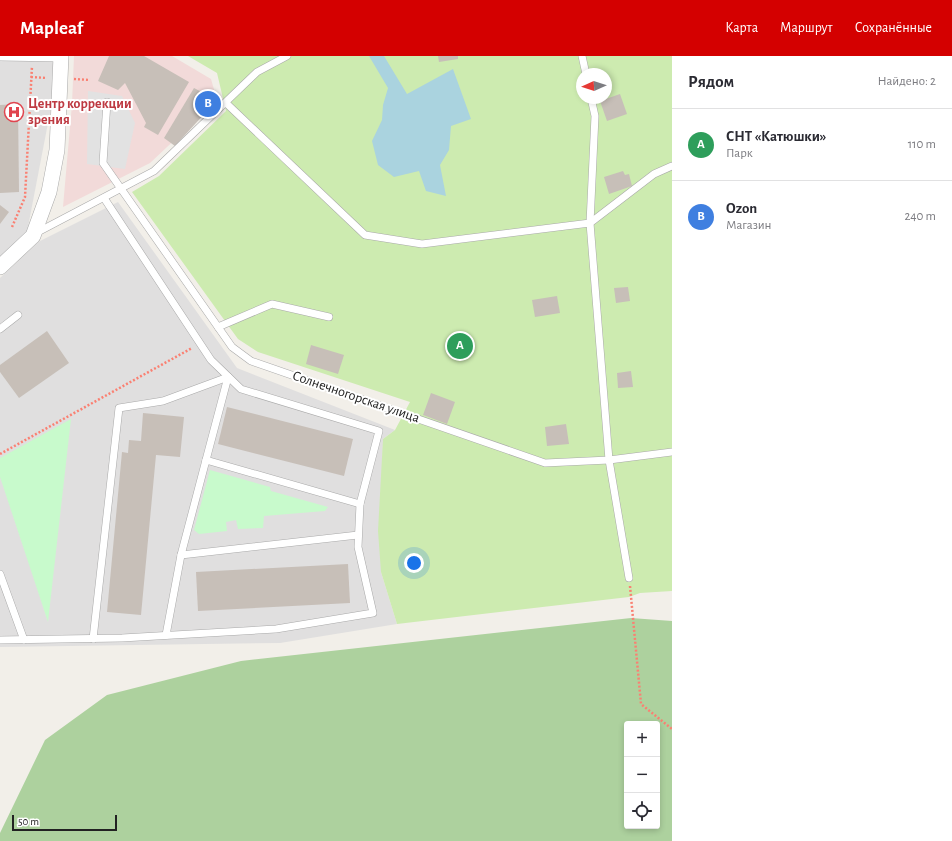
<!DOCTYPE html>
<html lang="ru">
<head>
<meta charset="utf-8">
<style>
  :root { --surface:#fff; --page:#f7f7f7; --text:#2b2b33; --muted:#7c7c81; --line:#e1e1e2; --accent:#d40000 }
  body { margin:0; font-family:"Alegreya Sans",sans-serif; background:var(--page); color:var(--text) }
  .controls { position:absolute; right:12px; bottom:12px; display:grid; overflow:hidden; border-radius:4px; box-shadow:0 2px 6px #0003 }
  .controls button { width:36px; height:36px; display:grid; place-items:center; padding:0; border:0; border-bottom:1px solid var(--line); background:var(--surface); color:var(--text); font:20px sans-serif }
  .compass { position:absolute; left:576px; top:12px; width:36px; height:36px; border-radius:50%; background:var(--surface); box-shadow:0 2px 6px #0003; rotate:267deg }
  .scale { position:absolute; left:12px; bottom:10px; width:105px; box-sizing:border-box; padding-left:4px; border:2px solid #222; border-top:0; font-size:11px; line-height:14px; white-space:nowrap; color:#222; -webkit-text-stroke:3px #fff; paint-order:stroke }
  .you { position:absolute; left:414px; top:507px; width:14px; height:14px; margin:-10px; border:3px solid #fff; border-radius:50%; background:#1a73e8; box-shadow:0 0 0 6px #1a73e833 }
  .badge { display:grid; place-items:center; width:26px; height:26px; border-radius:50%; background:var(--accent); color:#fff; font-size:13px; font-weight:700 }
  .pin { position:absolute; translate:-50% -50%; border:2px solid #fff; box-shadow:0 1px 4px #0006 }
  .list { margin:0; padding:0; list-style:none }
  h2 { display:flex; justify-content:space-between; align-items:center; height:52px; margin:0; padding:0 16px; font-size:17px }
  h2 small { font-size:13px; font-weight:400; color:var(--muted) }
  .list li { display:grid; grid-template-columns:26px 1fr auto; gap:12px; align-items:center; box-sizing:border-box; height:72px; padding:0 16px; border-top:1px solid var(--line) }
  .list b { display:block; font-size:15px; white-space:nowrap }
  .list p { margin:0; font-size:13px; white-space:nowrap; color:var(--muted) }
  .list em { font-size:13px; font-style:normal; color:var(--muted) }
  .icon { flex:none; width:22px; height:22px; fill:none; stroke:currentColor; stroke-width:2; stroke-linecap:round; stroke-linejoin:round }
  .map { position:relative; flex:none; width:672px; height:785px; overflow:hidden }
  header { display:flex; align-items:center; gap:24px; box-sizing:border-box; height:56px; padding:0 20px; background:var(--accent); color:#fff }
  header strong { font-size:19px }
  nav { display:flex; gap:22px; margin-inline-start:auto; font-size:14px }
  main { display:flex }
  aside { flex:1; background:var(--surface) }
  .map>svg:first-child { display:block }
  .residential { fill:#e0dfdf }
  .commercial { fill:#f2dad9 }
  .grass { fill:#cdebb0; fill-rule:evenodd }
  .forest { fill:#add19e; fill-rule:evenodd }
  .park { fill:#c8facc }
  .parking { fill:#e2e2e2 }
  .water { fill:#aad3df }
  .building { fill:#c7bfb8 }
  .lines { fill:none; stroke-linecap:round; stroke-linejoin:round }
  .lane-casing { stroke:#a9a9a9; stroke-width:8 }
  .street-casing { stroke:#a9a9a9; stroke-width:16 }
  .path { stroke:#fa8072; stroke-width:2.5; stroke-dasharray:2 2; stroke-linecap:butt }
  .lane { stroke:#fff; stroke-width:7 }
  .street { stroke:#fff; stroke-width:15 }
  .labels { text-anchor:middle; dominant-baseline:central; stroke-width:4; stroke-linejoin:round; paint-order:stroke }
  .health-label { font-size:14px; font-weight:bold; fill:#be3a42; stroke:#fff; text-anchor:start }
  .street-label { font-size:14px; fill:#222; stroke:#fff }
</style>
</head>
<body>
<header>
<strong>Mapleaf</strong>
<nav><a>Карта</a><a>Маршрут</a><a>Сохранённые</a></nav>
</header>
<main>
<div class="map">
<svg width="672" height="785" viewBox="0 0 672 785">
  <rect width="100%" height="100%" fill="#f2efe9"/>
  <!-- residential -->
  <g class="residential">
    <polygon points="0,0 54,0 53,41 27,176 0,202"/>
    <polygon points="118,146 237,312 395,374 383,383 381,516 397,568 280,587 0,591 0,222 38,186"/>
  </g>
  <!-- commercial -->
  <polygon class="commercial" points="74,0 172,0 211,23 217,44 150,107 63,151 72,48"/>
  <!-- grass -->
  <path class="grass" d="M188,0H672V535L640,537L629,541L397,568L381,516L378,475L383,383L395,374L410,346L258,296L238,283L132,136L159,120L226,55L217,17ZM582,18H606V42H582Z"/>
  <!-- forest -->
  <path class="forest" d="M631,562L672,565V785H0V777L45,684L107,639L241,605ZM627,668H657V770H627Z"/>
  <!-- park -->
  <g class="park">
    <polygon points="71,363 48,566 0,421 0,402"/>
    <polygon points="210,414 270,431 271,435 328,451 325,455 264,460 263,472 238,473 236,464 226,466 227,475 199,478 194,474"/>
  </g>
  <!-- parking -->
  <polygon class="parking" points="88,35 122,40 135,67 125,113 87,108"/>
  <!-- water -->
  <polygon class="water" points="369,0 384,0 407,38 453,13 471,63 451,70 449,94 440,109 446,140 426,135 419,115 394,121 378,109 372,85 382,64 383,49 388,32"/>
  <!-- building -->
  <g class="building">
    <polygon points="109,0 144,0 189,26 158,79 144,71 146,67 125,27 118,34 98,25"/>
    <polygon points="438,0 458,0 458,3 439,6"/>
    <polygon points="194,32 217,44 175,90 164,82"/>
    <polygon points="620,38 627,58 607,65 600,45"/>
    <polygon points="18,48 19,136 0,137 0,49"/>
    <polygon points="623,115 625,119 629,118 632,130 609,138 604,121"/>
    <polygon points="0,149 9,156 0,168"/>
    <polygon points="628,231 630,245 616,247 614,232"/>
    <polygon points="557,240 560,257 535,261 532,244"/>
    <polygon points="47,275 69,307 19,342 0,316 0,309"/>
    <polygon points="311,289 344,299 338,318 306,308"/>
    <polygon points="631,315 633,331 618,332 617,317"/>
    <polygon points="431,337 455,346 447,368 423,359"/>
    <polygon points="227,351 353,383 344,420 218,388"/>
    <polygon points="143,357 184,361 180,401 156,399 141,559 107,556 122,396 128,397 129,384 141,385"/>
    <polygon points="566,368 569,388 547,390 545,371"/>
    <polygon points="348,508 350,547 198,555 196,516"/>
  </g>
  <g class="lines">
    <!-- lane casing -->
    <g class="lane-casing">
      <g id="lane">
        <polyline points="582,0 586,18"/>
        <polyline points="0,1 60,2"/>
        <polyline points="107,46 103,107 232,291 251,305 545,407 609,404 672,396"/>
        <polyline points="226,47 365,179 422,188 590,167 595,60 591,42"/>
        <polyline points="36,177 154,115 257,16 287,0"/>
        <polyline points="218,271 272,248 329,261"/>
        <polyline points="0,273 18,259"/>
        <polyline points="206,404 228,321"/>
        <polyline points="358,479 181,499 206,404 360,448"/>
        <polyline points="0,518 24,584"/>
        <polyline points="629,522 609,404 590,167 654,118 672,110"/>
        <polyline points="166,579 181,499"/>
        <polyline points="93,583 119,352 163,345 228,321"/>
        <polyline points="0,584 122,582 276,573 373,557 358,491 360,448 379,375 241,333 211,304 104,142"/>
      </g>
    </g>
    <!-- street casing -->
    <g class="street-casing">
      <polyline id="street" points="0,211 33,180 49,136 57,94 61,0"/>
    </g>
    <!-- path -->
    <g class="path">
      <polyline points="31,21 47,22"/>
      <polyline points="74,23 90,24"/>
      <polyline points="12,171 25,141 32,10"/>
      <polyline points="0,398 192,292"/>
      <polyline points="630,530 641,648 672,673"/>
    </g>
    <!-- lane -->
    <use href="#lane" class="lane"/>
    <!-- street -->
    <use href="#street" class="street"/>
  </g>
  <!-- icons -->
  <defs>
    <g id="hospital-ring" transform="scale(1)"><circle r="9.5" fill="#fff" stroke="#e0444e" stroke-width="1.5"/><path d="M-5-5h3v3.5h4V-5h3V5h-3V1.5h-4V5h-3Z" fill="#e0444e"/></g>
  </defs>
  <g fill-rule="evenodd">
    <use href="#hospital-ring" x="14" y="56"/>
  </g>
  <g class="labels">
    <!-- health labels -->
    <g class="health-label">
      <text x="28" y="48">Центр коррекции<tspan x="28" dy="16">зрения</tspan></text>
    </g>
    <!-- street labels -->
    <g class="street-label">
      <text transform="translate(356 341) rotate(19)">Солнечногорская улица</text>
    </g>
  </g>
</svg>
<div class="controls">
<button>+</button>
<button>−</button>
<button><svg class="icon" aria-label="locate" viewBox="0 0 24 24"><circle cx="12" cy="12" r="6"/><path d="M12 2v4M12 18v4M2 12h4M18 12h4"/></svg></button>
</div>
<svg class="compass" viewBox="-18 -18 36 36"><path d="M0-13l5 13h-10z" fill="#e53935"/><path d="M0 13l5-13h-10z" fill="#7c7c81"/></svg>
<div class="scale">50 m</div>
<div class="you"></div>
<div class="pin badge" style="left:460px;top:290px;background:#2e9e5b">A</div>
<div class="pin badge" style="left:208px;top:48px;background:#3f7fe0">B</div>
</div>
<aside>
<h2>Рядом<small>Найдено: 2</small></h2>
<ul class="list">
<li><span class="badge" style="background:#2e9e5b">A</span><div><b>СНТ «Катюшки»</b><p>Парк</p></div><em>110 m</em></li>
<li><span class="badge" style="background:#3f7fe0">B</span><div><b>Ozon</b><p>Магазин</p></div><em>240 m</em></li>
</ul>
</aside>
</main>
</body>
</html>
